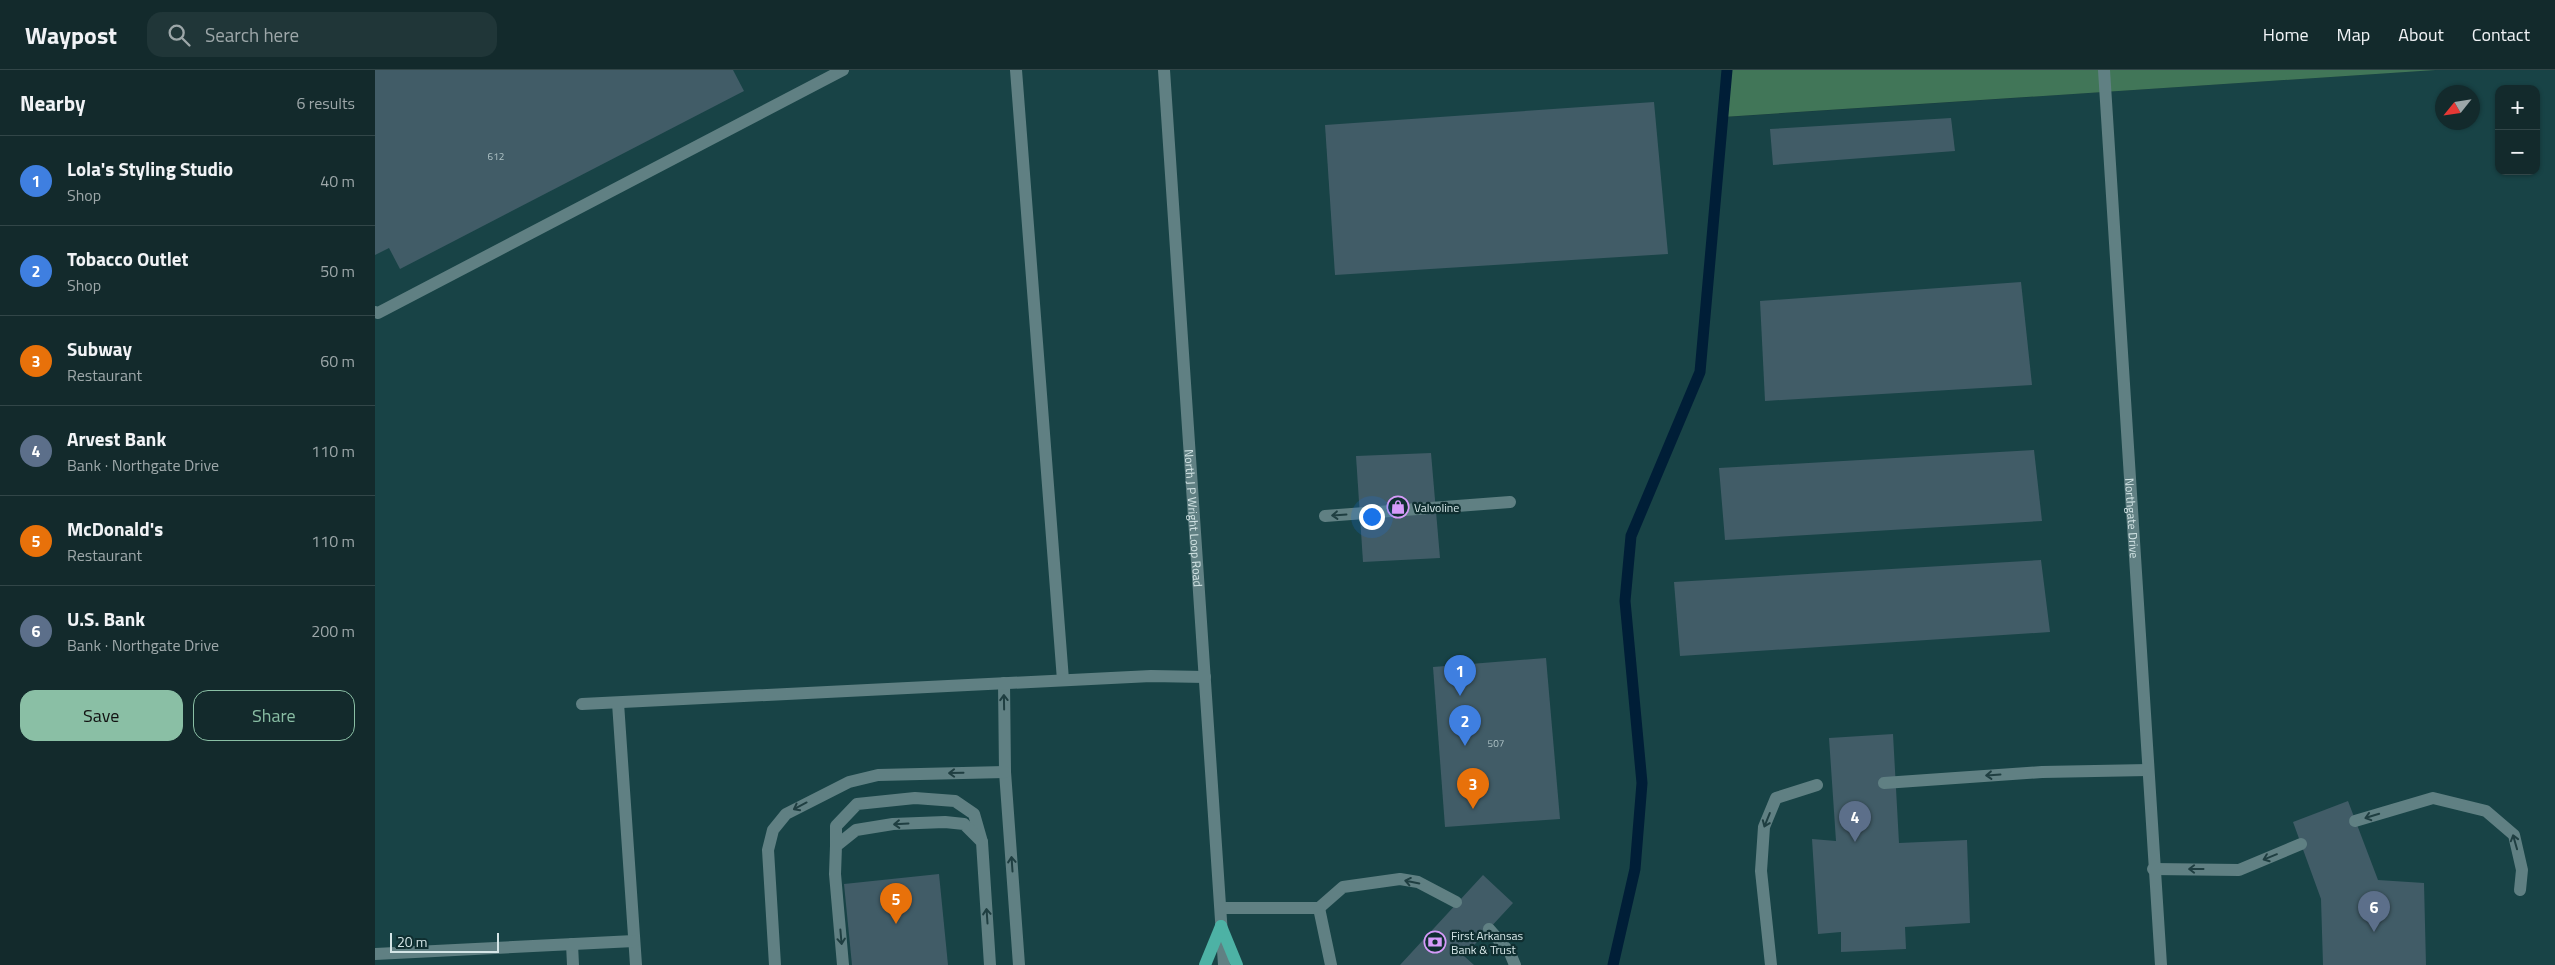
<!DOCTYPE html>
<html lang="en">
<head>
<meta charset="utf-8">
<style>
  :root { --surface:#132a2c; --page:#203638; --text:#f1f3f6; --muted:#9da7a9; --line:#324648; --accent:#8abfa5 }
  body { margin:0; font-family:"Titillium Web",sans-serif; background:var(--page); color:var(--text) }
  .controls { position:absolute; right:15px; top:15px; display:grid; overflow:hidden; border-radius:10px; box-shadow:0 1px 4px #0004 }
  .controls button { width:45px; height:45px; display:grid; place-items:center; padding:0; border:0; border-bottom:1px solid var(--line); background:var(--surface); color:var(--text); font:25px sans-serif }
  .compass { position:absolute; left:2060px; top:15px; width:45px; height:45px; border-radius:50%; background:var(--surface); box-shadow:0 1px 4px #0004; rotate:240deg }
  .scale { position:absolute; left:15px; bottom:12px; width:109px; box-sizing:border-box; padding-left:5px; border:2px solid #d4e5e6; border-top:0; font-size:14px; line-height:18px; white-space:nowrap; color:#d4e5e6; -webkit-text-stroke:4px #0f2e30; paint-order:stroke }
  .you { position:absolute; left:996px; top:446px; width:18px; height:18px; margin:-12px; border:4px solid #fff; border-radius:50%; background:#1a73e8; box-shadow:0 0 0 8px #1a73e833 }
  .badge { display:grid; place-items:center; width:32px; height:32px; border-radius:50%; background:var(--accent); color:#fff; font-size:16px; font-weight:700 }
  .pin { position:absolute; translate:-50% -41px; filter:drop-shadow(0 1px 2px #0008) }
  .pin::after { content:''; position:absolute; top:26px; width:18px; height:15px; background:inherit; clip-path:polygon(0 0,100% 0,50% 100%) }
  .list { margin:0; padding:0; list-style:none }
  h2 { display:flex; justify-content:space-between; align-items:center; height:65px; margin:0; padding:0 20px; font-size:21px }
  h2 small { font-size:16px; font-weight:400; color:var(--muted) }
  .list li { display:grid; grid-template-columns:32px 1fr auto; gap:15px; align-items:center; box-sizing:border-box; height:90px; padding:0 20px; border-top:1px solid var(--line) }
  .list b { display:block; font-size:19px; white-space:nowrap }
  .list p { margin:0; font-size:16px; white-space:nowrap; color:var(--muted) }
  .list em { font-size:16px; font-style:normal; color:var(--muted) }
  .actions { display:flex; gap:10px; padding:15px 20px }
  .actions a { flex:1; padding:11px 0; border:1px solid var(--accent); border-radius:15px; text-align:center; font-size:18px; color:var(--accent) }
  .actions .main { background:var(--accent); color:#111 }
  .icon { flex:none; width:28px; height:28px; fill:none; stroke:currentColor; stroke-width:2; stroke-linecap:round; stroke-linejoin:round }
  .map { position:relative; flex:none; width:2180px; height:895px; overflow:hidden }
  header { display:flex; align-items:center; gap:30px; box-sizing:border-box; height:70px; padding:0 25px; background:var(--surface); border-bottom:1px solid var(--line) }
  header strong { font-size:24px }
  nav { display:flex; gap:28px; margin-inline-start:auto; font-size:18px }
  .search { width:350px; height:45px; background:var(--page); display:flex; align-items:center; gap:12px; box-sizing:border-box; padding:0 18px; border-radius:15px; color:var(--muted); font-size:19px }
  main { display:flex }
  aside { flex:1; background:var(--surface) }
  .map>svg:first-child { display:block }
  .built { fill:#184346; fill-rule:evenodd }
  .forest { fill:#417658 }
  .lines { fill:none; stroke-linecap:round; stroke-linejoin:round }
  .stream { stroke:#001e37; stroke-width:11 }
  .building { fill:#415c67 }
  .service { stroke:#608083; stroke-width:12 }
  .minor { stroke:#608083; stroke-width:12 }
  .secondary { stroke:#608083; stroke-width:12 }
  .primary { stroke:#4db2a5; stroke-width:12 }
  .oneway { stroke:#1f3e41 }
  .labels { text-anchor:middle; dominant-baseline:central; stroke-width:4.5; stroke-linejoin:round; paint-order:stroke }
  .number-label { font-size:10px; fill:#afc3c6 }
  .poi-label { font-size:12px; fill:#d4e5e6; stroke:#0f2e30; text-anchor:start }
  .street-label { font-size:12px; fill:#d4e5e6; stroke:#0f2e30 }
</style>
</head>
<body>
<header>
<strong>Waypost</strong>
<div class="search"><svg class="icon" aria-label="search" viewBox="0 0 24 24"><circle cx="10" cy="10" r="6"/><path d="M15 15l6 6"/></svg>Search here</div>
<nav><a>Home</a><a>Map</a><a>About</a><a>Contact</a></nav>
</header>
<main>
<aside>
<h2>Nearby<small>6 results</small></h2>
<ul class="list">
<li><span class="badge" style="background:#3f7fe0">1</span><div><b>Lola's Styling Studio</b><p>Shop</p></div><em>40 m</em></li>
<li><span class="badge" style="background:#3f7fe0">2</span><div><b>Tobacco Outlet</b><p>Shop</p></div><em>50 m</em></li>
<li><span class="badge" style="background:#e8710a">3</span><div><b>Subway</b><p>Restaurant</p></div><em>60 m</em></li>
<li><span class="badge" style="background:#5c6f8a">4</span><div><b>Arvest Bank</b><p>Bank · Northgate Drive</p></div><em>110 m</em></li>
<li><span class="badge" style="background:#e8710a">5</span><div><b>McDonald's</b><p>Restaurant</p></div><em>110 m</em></li>
<li><span class="badge" style="background:#5c6f8a">6</span><div><b>U.S. Bank</b><p>Bank · Northgate Drive</p></div><em>200 m</em></li>
</ul>
<div class="actions"><a class="main">Save</a><a>Share</a></div>
</aside>
<div class="map">
<svg width="2180" height="895" viewBox="0 0 2180 895">
  <rect width="100%" height="100%" fill="#19383a"/>
  <!-- built -->
  <path class="built" d="M0,0H1357L1352,47L2061,0H2180V895H0ZM2124,19H2161V101H2124ZM2068,22H2098V52H2068Z"/>
  <!-- forest -->
  <polygon class="forest" points="1352,0 2061,0 1348,47"/>
  <g class="lines">
    <!-- stream -->
    <polyline class="stream" points="1238,895 1260,799 1267,713 1250,531 1256,466 1325,302 1352,0"/>
  </g>
  <!-- building -->
  <g class="building">
    <polygon points="0,0 358,0 369,21 25,199 14,178 0,185"/>
    <polygon points="1279,32 1293,184 960,205 950,55"/>
    <polygon points="1576,48 1580,81 1398,95 1395,59"/>
    <polygon points="1646,212 1657,315 1390,331 1385,231"/>
    <polygon points="1659,380 1667,451 1350,470 1344,398"/>
    <polygon points="1056,383 1065,488 988,492 981,386"/>
    <polygon points="1666,490 1675,562 1305,586 1299,512"/>
    <polygon points="1171,588 1185,749 1070,757 1058,597"/>
    <polygon points="1518,664 1524,773 1592,770 1595,853 1530,857 1531,879 1466,882 1466,862 1443,864 1437,769 1461,771 1454,668"/>
    <polygon points="1973,731 2003,810 2049,813 2051,895 1948,895 1946,829 1918,752"/>
    <polygon points="564,804 573,895 477,895 469,814"/>
    <polygon points="1108,805 1138,833 1089,886 1099,895 1025,895"/>
  </g>
  <g class="lines">
    <!-- service -->
    <g class="service">
      <polyline points="641,0 688,610"/>
      <polyline points="0,242 3,243 468,0"/>
      <polyline points="950,446 1135,432"/>
      <polyline points="629,613 630,702 644,895"/>
      <polyline points="243,633 261,895"/>
      <polyline points="207,634 776,606 830,607"/>
      <polyline points="1509,713 1667,702 1773,700"/>
      <polyline points="1980,751 2058,728 2111,741 2139,765 2147,800 2145,820"/>
      <polyline points="461,776 461,756 482,734 540,728 580,731 599,744 607,772"/>
      <polyline points="1778,799 1864,800 1926,774"/>
      <polyline points="846,838 944,838 956,895"/>
      <polyline points="944,838 968,817 1025,809 1043,812 1081,832"/>
      <polyline points="1114,859 1135,883 1140,895"/>
      <polyline points="197,874 198,895"/>
      <polyline points="0,884 259,871"/>
      <polyline points="400,895 393,780 398,760 411,744 474,712 503,705 630,702"/>
      <polyline points="468,895 460,804 461,776 481,760 518,754 570,752 589,754 607,772 615,895"/>
      <polyline points="1396,895 1386,801 1389,757 1401,728 1442,715"/>
    </g>
    <!-- minor -->
    <path class="minor" id="s1" d="M1729,0L1786,895"/>
    <!-- secondary -->
    <path class="secondary" id="s2" d="M789,0L849,895"/>
    <!-- primary -->
    <g class="primary">
      <polyline points="846,856 862,895"/>
      <polyline points="830,895 846,856"/>
    </g>
  </g>
  <!-- one-way arrows -->
  <defs><path id="oneway-shaft" d="M-6 0H5M1.5-3L5.5 0L1.5 3" fill="none" stroke-width="1.6" stroke-linecap="round" stroke-linejoin="round" transform="scale(1.25)"/></defs>
  <g class="oneway">
    <use href="#oneway-shaft" transform="translate(964 445) rotate(176)"/>
    <use href="#oneway-shaft" transform="translate(629 632) rotate(-91)"/>
    <use href="#oneway-shaft" transform="translate(581 703) rotate(179)"/>
    <use href="#oneway-shaft" transform="translate(1618 705) rotate(176)"/>
    <use href="#oneway-shaft" transform="translate(425 736) rotate(152)"/>
    <use href="#oneway-shaft" transform="translate(1997 746) rotate(163)"/>
    <use href="#oneway-shaft" transform="translate(1392 750) rotate(112)"/>
    <use href="#oneway-shaft" transform="translate(526 754) rotate(177)"/>
    <use href="#oneway-shaft" transform="translate(2140 772) rotate(-106)"/>
    <use href="#oneway-shaft" transform="translate(1895 787) rotate(158)"/>
    <use href="#oneway-shaft" transform="translate(637 794) rotate(-94)"/>
    <use href="#oneway-shaft" transform="translate(1821 799) rotate(-180)"/>
    <use href="#oneway-shaft" transform="translate(1037 812) rotate(-169)"/>
    <use href="#oneway-shaft" transform="translate(612 846) rotate(-94)"/>
    <use href="#oneway-shaft" transform="translate(466 867) rotate(85)"/>
  </g>
  <!-- icons -->
  <defs>
    <g id="shop-ring" transform="scale(1.125)"><circle r="9.5" fill="#0f2e30" stroke="#d69bfa" stroke-width="1.5"/><path d="M-5-2.5h2.3a2.7 3.5 0 0 1 5.4 0H5L5.5 6h-11ZM-1.5-2.5h3a1.5 2.3 0 0 0-3 0Z" fill="#d69bfa"/></g>
    <g id="bank-ring" transform="scale(1.125)"><circle r="9.5" fill="#0f2e30" stroke="#d69bfa" stroke-width="1.5"/><path d="M-6-4H6V4H-6ZM0-2.3a2.3 2.3 0 1 0 0 4.6a2.3 2.3 0 1 0 0-4.6Z" fill="#d69bfa"/></g>
  </defs>
  <g fill-rule="evenodd">
    <use href="#shop-ring" x="1023" y="437"/>
    <use href="#bank-ring" x="1060" y="872"/>
  </g>
  <g class="labels">
    <!-- number labels -->
    <g class="number-label">
      <text x="121" y="86">612</text>
      <text x="1121" y="673">507</text>
    </g>
    <!-- poi labels -->
    <g class="poi-label">
      <text x="1039" y="437">Valvoline</text>
      <text x="1076" y="865">First Arkansas<tspan x="1076" dy="14">Bank &amp; Trust</tspan></text>
    </g>
    <!-- street labels -->
    <g class="street-label">
      <text stroke="none"><textPath href="#s2" startOffset="449">North J P Wright Loop Road</textPath></text>
      <text stroke="none"><textPath href="#s1" startOffset="449">Northgate Drive</textPath></text>
    </g>
  </g>
</svg>
<div class="controls">
<button>+</button>
<button>−</button>
</div>
<svg class="compass" viewBox="-18 -18 36 36"><path d="M0-13l5 13h-10z" fill="#e53935"/><path d="M0 13l5-13h-10z" fill="#9da7a9"/></svg>
<div class="scale">20 m</div>
<div class="you"></div>
<div class="pin badge" style="left:1085px;top:626px;background:#3f7fe0">1</div>
<div class="pin badge" style="left:1090px;top:676px;background:#3f7fe0">2</div>
<div class="pin badge" style="left:1098px;top:739px;background:#e8710a">3</div>
<div class="pin badge" style="left:1480px;top:772px;background:#5c6f8a">4</div>
<div class="pin badge" style="left:521px;top:854px;background:#e8710a">5</div>
<div class="pin badge" style="left:1999px;top:862px;background:#5c6f8a">6</div>
</div>
</main>
</body>
</html>
